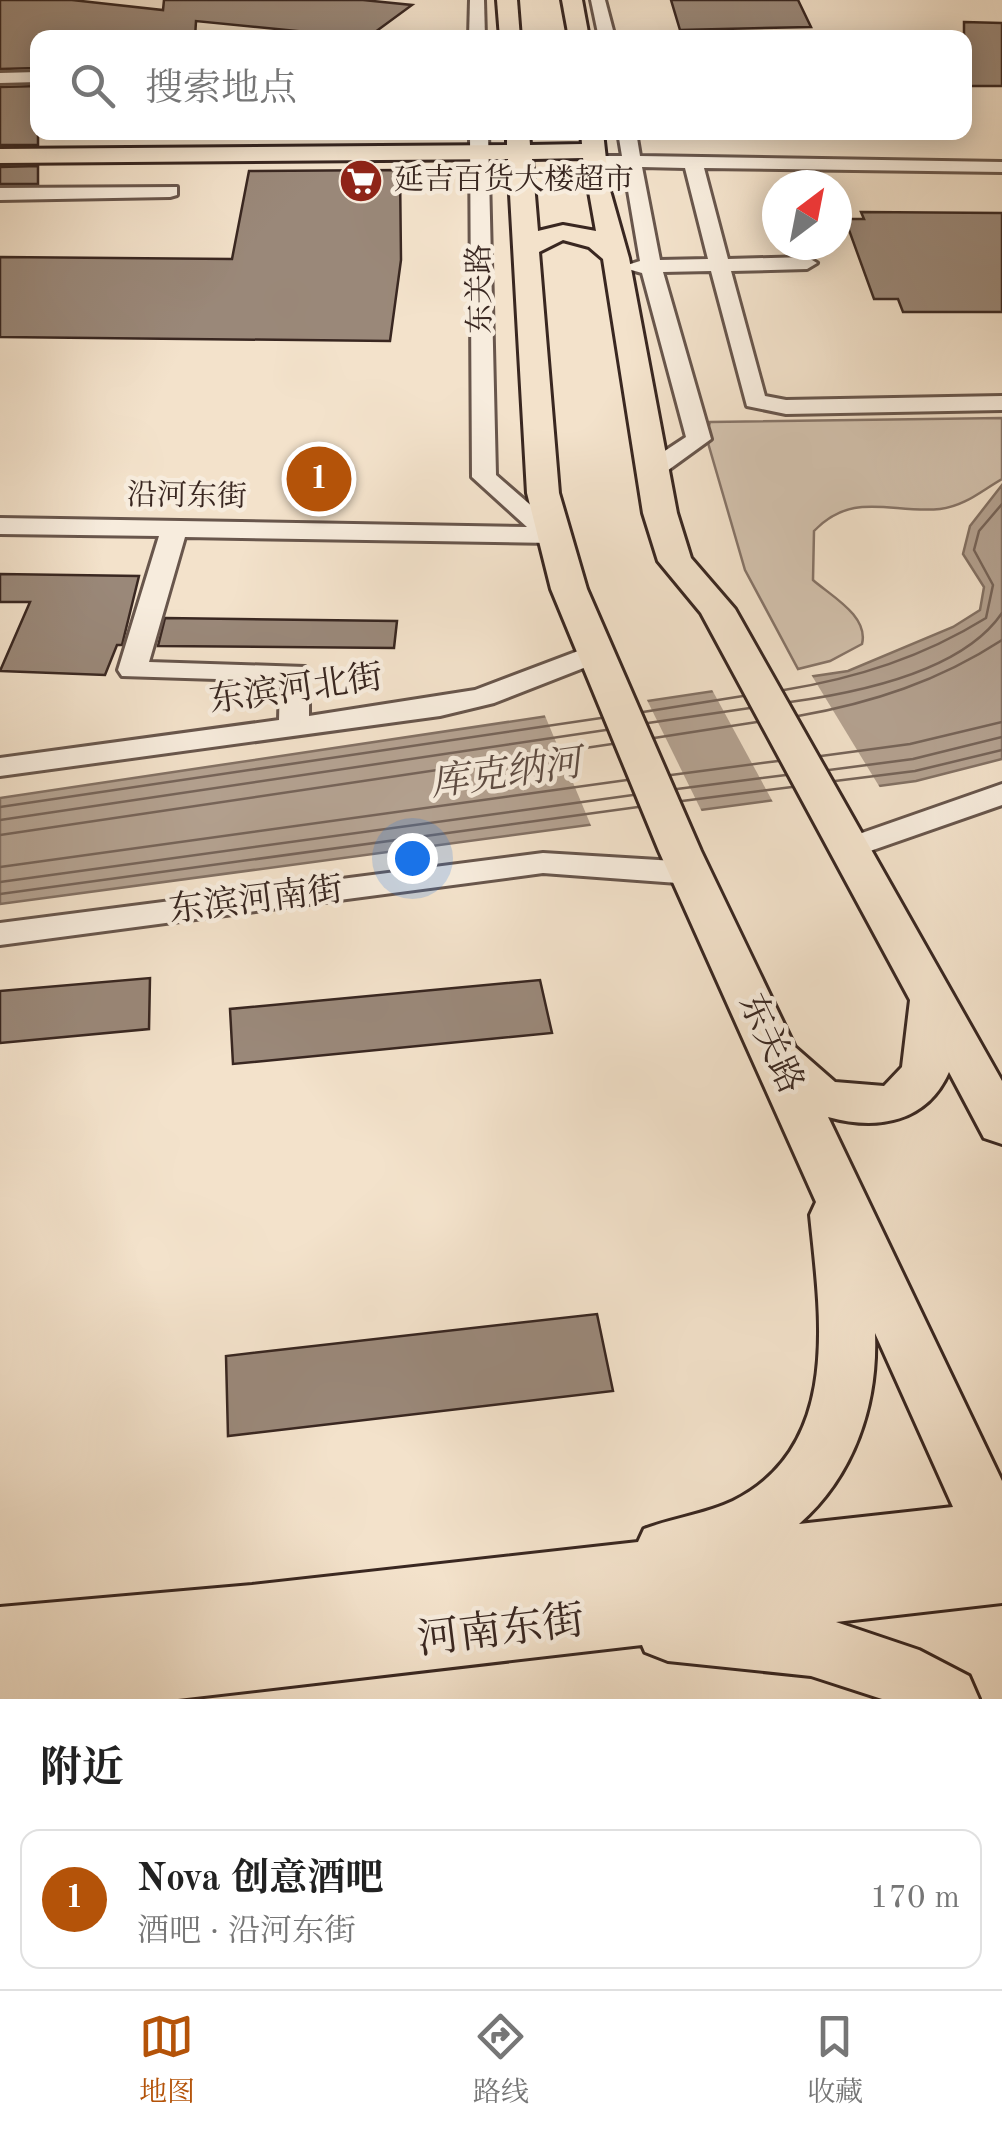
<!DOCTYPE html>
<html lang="zh">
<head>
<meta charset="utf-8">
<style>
  :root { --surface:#fff; --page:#f6f6f6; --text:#222; --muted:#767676; --line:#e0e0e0; --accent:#b45309 }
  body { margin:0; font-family:"Old Standard TT","Noto Serif SC",serif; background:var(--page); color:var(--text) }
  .compass { position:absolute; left:762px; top:170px; width:90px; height:90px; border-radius:50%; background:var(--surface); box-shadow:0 5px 25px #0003; rotate:32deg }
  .you { position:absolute; left:412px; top:858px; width:35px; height:35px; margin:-25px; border:8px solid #fff; border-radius:50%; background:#1a73e8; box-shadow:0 0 0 15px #1a73e833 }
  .badge { display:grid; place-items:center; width:65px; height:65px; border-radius:50%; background:var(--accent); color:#fff; font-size:32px; font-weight:700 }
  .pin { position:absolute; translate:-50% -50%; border:5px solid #fff; box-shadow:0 2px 10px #0006 }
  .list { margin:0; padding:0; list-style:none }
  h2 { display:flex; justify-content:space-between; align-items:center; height:130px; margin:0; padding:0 40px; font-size:42px }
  h2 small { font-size:32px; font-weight:400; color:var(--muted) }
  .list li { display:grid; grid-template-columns:65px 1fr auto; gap:30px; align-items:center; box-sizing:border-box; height:140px; margin:0 20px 20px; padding:0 20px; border:2px solid var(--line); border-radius:20px }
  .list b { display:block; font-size:38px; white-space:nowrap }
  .list p { margin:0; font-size:32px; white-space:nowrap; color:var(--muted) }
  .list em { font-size:32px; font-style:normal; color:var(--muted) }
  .icon { flex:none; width:55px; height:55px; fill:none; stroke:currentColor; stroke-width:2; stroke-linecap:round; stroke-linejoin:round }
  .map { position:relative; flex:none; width:1002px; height:1699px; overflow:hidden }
  .search { position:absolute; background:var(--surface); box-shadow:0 5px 25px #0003; left:30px; right:30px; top:30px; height:110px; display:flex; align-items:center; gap:25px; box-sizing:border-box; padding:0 35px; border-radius:20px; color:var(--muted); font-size:38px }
  .sheet { height:290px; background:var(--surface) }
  nav { display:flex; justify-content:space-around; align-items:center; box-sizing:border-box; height:140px; border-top:2px solid var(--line); background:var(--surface); font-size:28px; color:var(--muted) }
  nav a { display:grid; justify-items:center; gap:5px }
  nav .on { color:var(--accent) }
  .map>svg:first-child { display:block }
  .green { fill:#d3c2ae; stroke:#867468; stroke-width:2.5 }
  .water { fill:#b4a291; stroke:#837164; stroke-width:2.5 }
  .pier { fill:#f3e2cb }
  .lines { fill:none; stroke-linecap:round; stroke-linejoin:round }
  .shore { stroke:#766459; stroke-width:2.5 }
  .building { fill:#9a8879; stroke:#392721; stroke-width:2.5 }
  .minor-casing { stroke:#68564c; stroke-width:6 }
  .major-casing { stroke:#392721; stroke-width:6 }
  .minor { fill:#f7ecdd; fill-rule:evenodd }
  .major { fill:#f3e2cb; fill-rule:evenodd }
  .labels { text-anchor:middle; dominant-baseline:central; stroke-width:9; stroke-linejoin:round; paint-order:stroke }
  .far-poi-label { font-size:30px; fill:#392721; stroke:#f7ecdd; text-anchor:start }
  .far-street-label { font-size:30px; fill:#392721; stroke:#f7ecdd }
  .street-label { font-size:35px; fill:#392721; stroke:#f7ecdd }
  .water-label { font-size:38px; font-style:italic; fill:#5e4c43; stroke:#f7ecdd }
  .near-street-label { font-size:42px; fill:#392721; stroke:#f7ecdd }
</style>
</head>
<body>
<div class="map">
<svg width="1002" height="1699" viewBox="0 0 1002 1699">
  <rect width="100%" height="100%" fill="#f3e2cb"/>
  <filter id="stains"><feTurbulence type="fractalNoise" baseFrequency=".002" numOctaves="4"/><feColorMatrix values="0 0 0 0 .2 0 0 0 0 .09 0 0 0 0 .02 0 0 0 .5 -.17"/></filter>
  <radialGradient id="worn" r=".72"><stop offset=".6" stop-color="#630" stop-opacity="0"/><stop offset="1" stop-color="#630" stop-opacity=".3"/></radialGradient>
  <!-- green -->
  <path class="green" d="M1002,418V479C981,491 965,506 940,509C892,514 853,490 814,531L813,580C831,596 869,616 862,644L830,661L798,669L745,570L706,436L710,422Z"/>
  <!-- water -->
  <polygon class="water" points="1002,485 1002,759 916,781 0,904 0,798 848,671 953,627 980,610 984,587 963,554 970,526"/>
  <!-- pier -->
  <g class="pier">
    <polygon points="809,671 882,791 774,804 710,686"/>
    <polygon points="645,696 703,814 592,828 543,711"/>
  </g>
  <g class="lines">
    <!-- shore -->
    <g class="shore">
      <path d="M784,690C857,678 923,657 986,618L993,585L974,550L979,531L1002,504"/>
      <path d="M790,702C856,693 962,672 1002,613"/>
      <polyline points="643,712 743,696"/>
      <path d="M798,716C872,703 939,681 1002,640"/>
      <polyline points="648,723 750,708"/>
      <polyline points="654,738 757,722"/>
      <polyline points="821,756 910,744 1002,722"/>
      <polyline points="829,770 913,759 1002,737"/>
      <polyline points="671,775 778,761"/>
      <polyline points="835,781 915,771 1002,750"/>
      <polyline points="677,789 786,775"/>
      <polyline points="682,801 792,787"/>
      <polyline points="0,807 601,718"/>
      <polyline points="0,820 606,730"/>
      <polyline points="0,835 612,744"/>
      <polyline points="0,867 627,780"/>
      <polyline points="0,882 633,795"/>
      <polyline points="0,894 638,807"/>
    </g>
  </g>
  <!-- building -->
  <g class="building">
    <polygon points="0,0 72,0 163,10 164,0 363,0 412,5 367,38 196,21 195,38 38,38 38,68 0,69"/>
    <polygon points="671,0 798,0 811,27 680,30"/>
    <polygon points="964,22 1002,23 1002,86 964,86"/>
    <polygon points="38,86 38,145 0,145 0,87"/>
    <polygon points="38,166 38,184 0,184 0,167"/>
    <polygon points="400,170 401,260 390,341 0,337 0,257 232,259 249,171"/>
    <polygon points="861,212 1002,213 1002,312 903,312 898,299 874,299 845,219 864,219"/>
    <polygon points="0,574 139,576 122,645 117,645 105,675 0,671 30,602 0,602"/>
    <polygon points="165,618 397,621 394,648 158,646"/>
    <polygon points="150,978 149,1029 0,1043 0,991"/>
    <polygon points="540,980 552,1033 233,1064 230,1009"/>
    <polygon points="597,1314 613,1391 228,1436 226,1356"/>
  </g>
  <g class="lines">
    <!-- minor casing -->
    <g class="minor-casing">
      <g id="minor">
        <polygon points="470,0 484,0 485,38 469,38"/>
        <polygon points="591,0 605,0 615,38 599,38"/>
        <polygon points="38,72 38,82 0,83 0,73"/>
        <polygon points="470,132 488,132 496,475 565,535 552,543 185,537 149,662 305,667 309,673 309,716 475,690 594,645 604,648 608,654 604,660 494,703 440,716 0,776 0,758 279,720 280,681 122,676 118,670 159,536 0,534 0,518 527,527 472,477"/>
        <path d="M618,132H636L640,156L1002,162V172L704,168L728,259L807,257L817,263L807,269L731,271L765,396L786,400L1002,396V410L786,414L747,406L711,271L663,272L711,439L660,476H642L639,471L642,466L686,437L642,273L621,267L640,261L624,167L594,166L585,161L594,156H622ZM642,167L685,168L708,259L660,260Z"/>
        <polygon points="177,187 177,195 170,197 0,200 0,188"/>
        <polygon points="1002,784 1002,805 850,858 839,855 834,848 839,841"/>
        <polygon points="543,853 691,862 703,866 707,873 703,880 691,884 543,873 0,945 0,923"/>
      </g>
    </g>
    <!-- major casing -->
    <g class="major-casing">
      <g id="major">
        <polygon points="497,0 517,0 520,38 500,38"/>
        <polygon points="562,0 582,0 589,38 569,38"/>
        <path d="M507,132H529L530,145L582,144L581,132H603L609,187L629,258L677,513L691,558L735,609L1002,1081V1144L984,1138L949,1072C927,1122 878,1131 828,1117L1002,1481V1603L836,1622L919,1650L969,1676L979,1699H882L811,1676L668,1661L645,1652L642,1645L178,1699H0V1607L252,1585L638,1542L644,1529C673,1518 706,1514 733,1501C843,1446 820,1315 810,1215L816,1202L659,851L551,589L527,493L508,159L0,163V149L507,145ZM583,158L596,231L563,225L538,231L532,159ZM563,240L589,247L603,259L643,513L658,561L701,613L910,1000L902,1067L884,1086L835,1082L795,1047L701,851L587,589L559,493L539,252ZM875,1333L953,1507L799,1524C854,1476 878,1405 875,1333Z"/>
      </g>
    </g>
    <!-- minor -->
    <use href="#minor" class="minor"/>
    <!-- major -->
    <use href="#major" class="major"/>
  </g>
  <!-- icons -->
  <defs>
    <g id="supermarket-disc" transform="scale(2.25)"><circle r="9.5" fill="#8f2418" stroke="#f7ecdd"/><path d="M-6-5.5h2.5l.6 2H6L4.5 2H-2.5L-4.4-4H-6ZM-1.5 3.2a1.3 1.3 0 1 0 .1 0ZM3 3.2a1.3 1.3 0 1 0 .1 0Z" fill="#fff"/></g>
  </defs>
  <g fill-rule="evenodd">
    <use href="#supermarket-disc" x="361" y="181"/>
  </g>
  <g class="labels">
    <!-- far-poi labels -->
    <g class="far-poi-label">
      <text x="394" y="181">延吉百货大楼超市</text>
    </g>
    <!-- far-street labels -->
    <g class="far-street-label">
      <text transform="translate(481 289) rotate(-91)">东关路</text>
      <text transform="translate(187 497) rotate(1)">沿河东街</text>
    </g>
    <!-- street labels -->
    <g class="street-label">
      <text transform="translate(296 690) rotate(-8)">东滨河北街</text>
      <text transform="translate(256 901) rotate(-7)">东滨河南街</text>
      <text transform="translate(770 1044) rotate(65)">东关路</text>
    </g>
    <!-- water labels -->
    <g class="water-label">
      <text transform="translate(506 775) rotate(-8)">库克纳河</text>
    </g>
    <!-- near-street labels -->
    <g class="near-street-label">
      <text transform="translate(501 1632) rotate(-7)">河南东街</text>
    </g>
  </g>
  <rect width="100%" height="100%" filter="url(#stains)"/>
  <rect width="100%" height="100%" fill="url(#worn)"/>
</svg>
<svg class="compass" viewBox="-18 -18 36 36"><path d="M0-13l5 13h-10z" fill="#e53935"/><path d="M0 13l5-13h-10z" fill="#767676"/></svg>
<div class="you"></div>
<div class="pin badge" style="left:319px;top:479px">1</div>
<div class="search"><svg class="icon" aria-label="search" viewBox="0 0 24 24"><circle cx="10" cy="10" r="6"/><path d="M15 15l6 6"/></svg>搜索地点</div>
</div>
<section class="sheet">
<h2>附近<small></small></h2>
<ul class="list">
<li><span class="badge">1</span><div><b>Nova 创意酒吧</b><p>酒吧 · 沿河东街</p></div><em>170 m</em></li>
</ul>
</section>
<nav>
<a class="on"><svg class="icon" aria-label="map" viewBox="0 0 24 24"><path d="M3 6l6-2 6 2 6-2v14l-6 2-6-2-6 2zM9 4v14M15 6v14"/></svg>地图</a>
<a><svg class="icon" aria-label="directions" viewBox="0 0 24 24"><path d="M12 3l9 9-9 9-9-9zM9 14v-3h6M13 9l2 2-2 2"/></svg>路线</a>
<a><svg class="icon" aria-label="saved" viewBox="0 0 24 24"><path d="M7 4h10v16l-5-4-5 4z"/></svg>收藏</a>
</nav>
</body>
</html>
